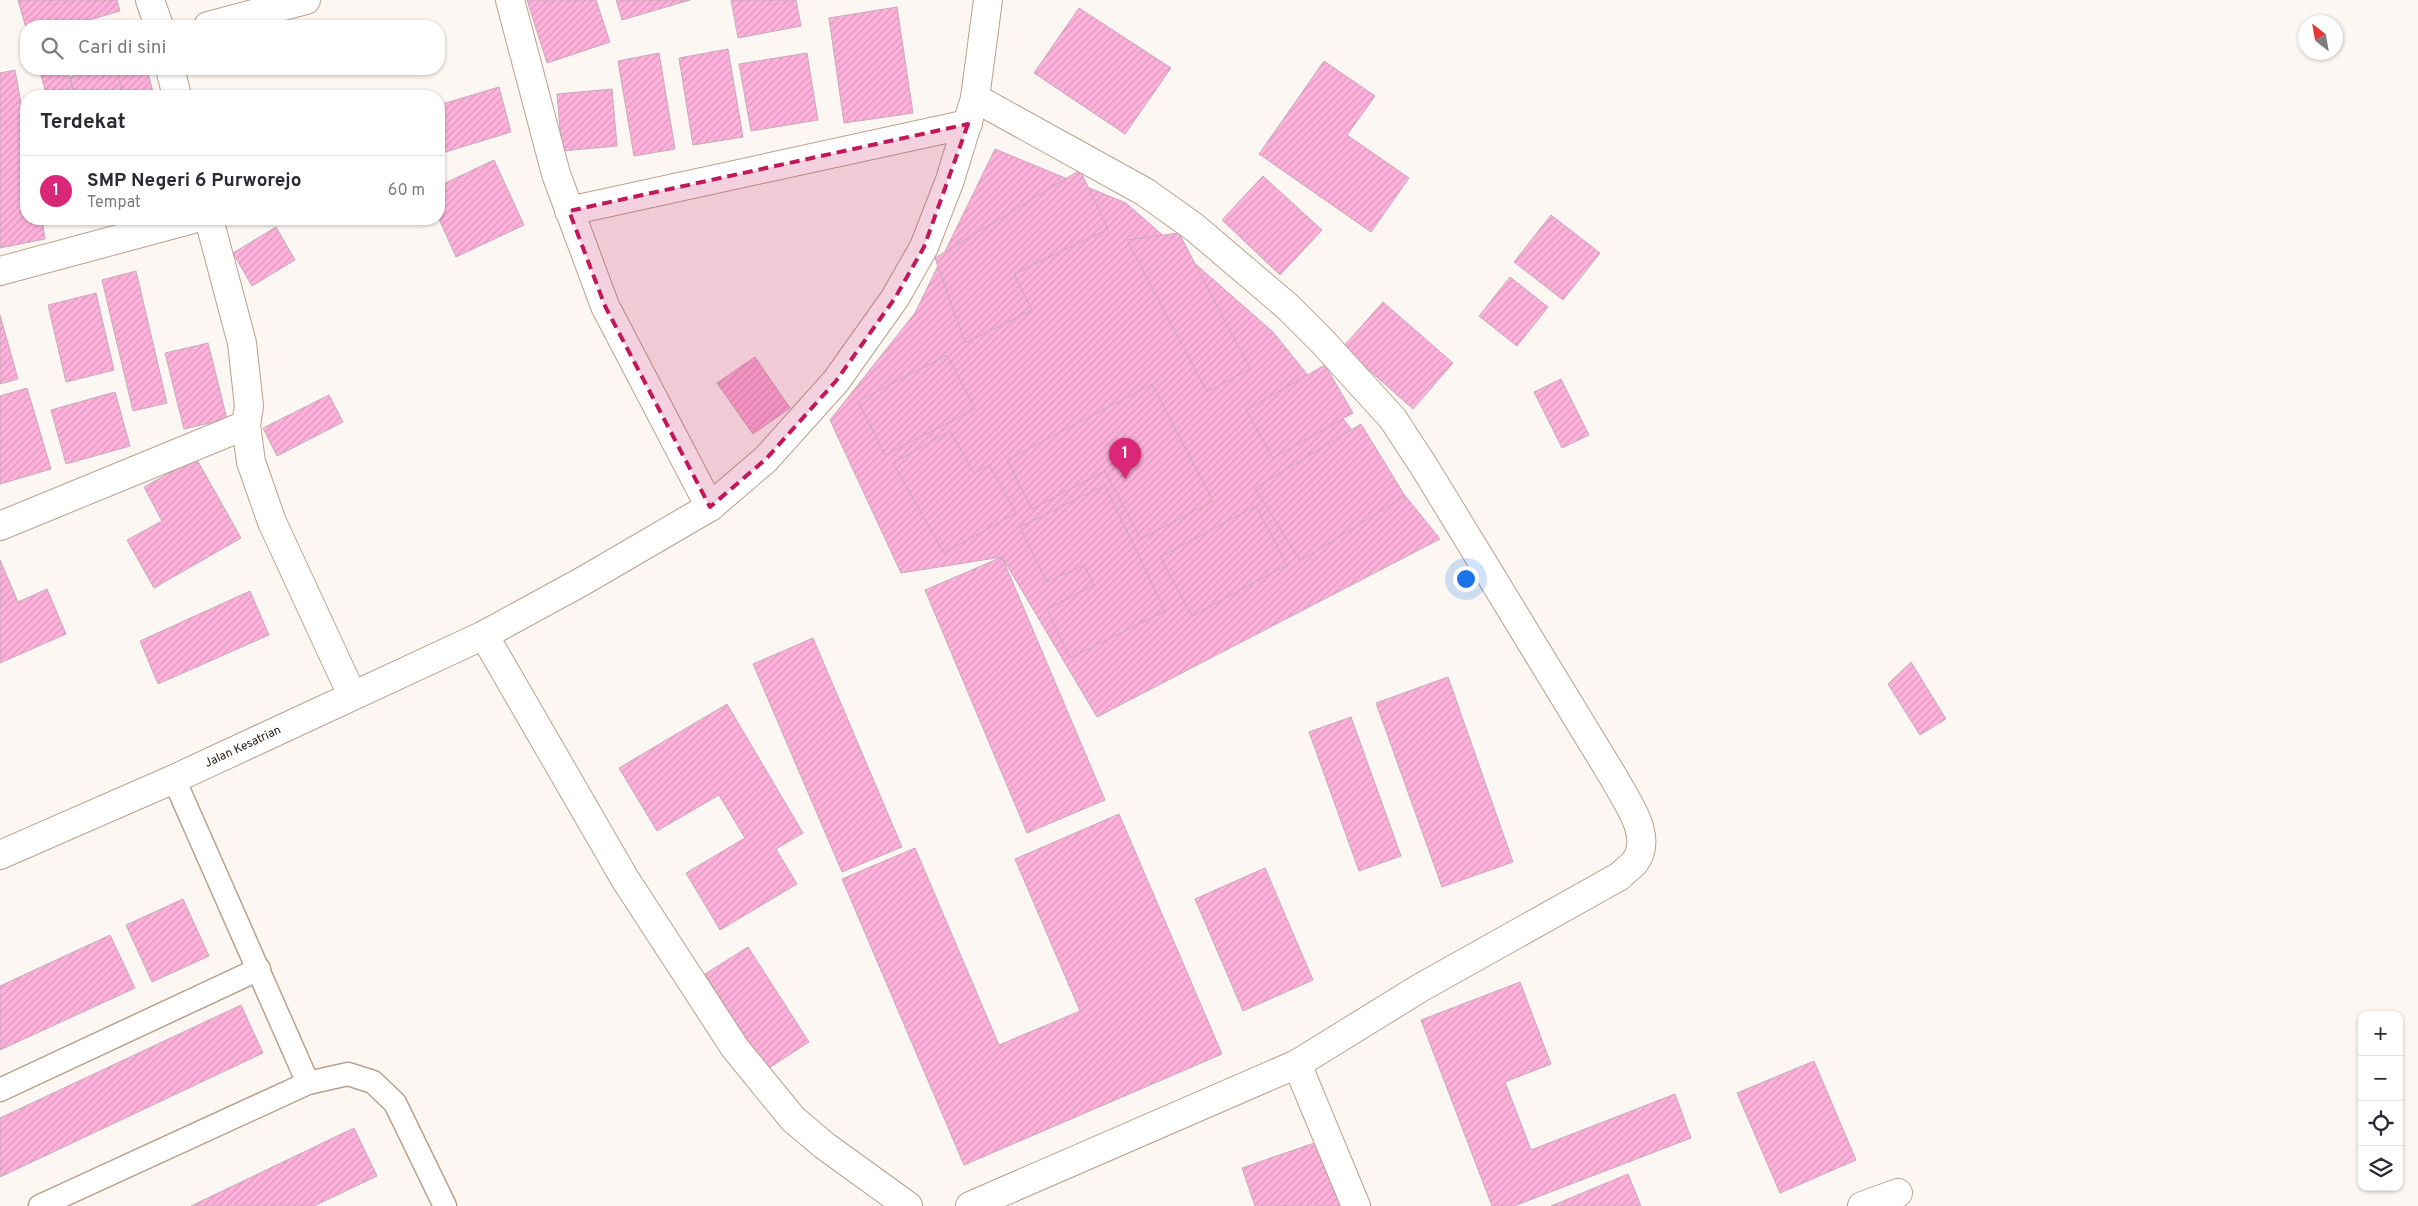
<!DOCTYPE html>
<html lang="id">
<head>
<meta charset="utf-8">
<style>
  :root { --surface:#fff; --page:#f2f2f3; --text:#2b2b33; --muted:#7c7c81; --line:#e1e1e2; --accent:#db2777 }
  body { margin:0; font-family:Overpass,sans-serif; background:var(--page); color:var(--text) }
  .controls { position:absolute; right:15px; bottom:15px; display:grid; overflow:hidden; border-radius:10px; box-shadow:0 1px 4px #0004 }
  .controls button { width:45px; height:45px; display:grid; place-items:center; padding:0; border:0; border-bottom:1px solid var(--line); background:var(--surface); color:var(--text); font:25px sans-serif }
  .compass { position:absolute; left:2298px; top:15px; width:45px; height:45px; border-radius:50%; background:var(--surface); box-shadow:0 1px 4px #0004; rotate:329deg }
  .you { position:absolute; left:1465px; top:578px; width:18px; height:18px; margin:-12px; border:4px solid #fff; border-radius:50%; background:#1a73e8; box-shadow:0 0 0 8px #1a73e833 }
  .badge { display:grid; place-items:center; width:32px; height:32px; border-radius:50%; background:var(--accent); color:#fff; font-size:16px; font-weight:700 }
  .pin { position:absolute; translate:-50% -41px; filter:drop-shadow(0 1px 2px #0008) }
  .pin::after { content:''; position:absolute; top:26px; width:18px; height:15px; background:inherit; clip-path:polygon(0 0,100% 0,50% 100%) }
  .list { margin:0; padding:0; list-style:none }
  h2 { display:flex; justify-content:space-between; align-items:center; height:65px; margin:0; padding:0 20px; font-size:21px }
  h2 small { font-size:16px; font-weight:400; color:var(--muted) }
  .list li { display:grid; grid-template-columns:32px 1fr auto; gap:15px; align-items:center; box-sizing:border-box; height:70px; padding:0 20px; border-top:1px solid var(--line) }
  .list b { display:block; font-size:19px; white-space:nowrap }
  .list p { margin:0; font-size:16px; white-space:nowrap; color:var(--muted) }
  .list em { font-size:16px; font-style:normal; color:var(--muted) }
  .icon { flex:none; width:28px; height:28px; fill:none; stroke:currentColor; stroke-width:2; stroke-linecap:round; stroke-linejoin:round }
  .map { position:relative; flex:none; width:2418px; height:1206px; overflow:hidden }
  .search { position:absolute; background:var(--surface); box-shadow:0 1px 4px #0004; left:20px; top:20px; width:425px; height:55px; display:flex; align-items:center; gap:12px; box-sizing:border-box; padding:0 18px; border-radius:20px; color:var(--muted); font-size:19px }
  .panel { position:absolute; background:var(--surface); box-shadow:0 1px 4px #0004; left:20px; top:90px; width:425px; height:135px; border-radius:20px }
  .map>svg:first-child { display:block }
  .building { fill:url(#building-hatch); stroke:#c8abba }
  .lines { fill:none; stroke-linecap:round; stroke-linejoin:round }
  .lane-casing { stroke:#baa18e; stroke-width:25 }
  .street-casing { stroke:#baa18e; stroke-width:30 }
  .lane { stroke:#fff; stroke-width:22 }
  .street { stroke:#fff; stroke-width:28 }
  .marked { fill:#c2185b; fill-opacity:0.2; stroke:#c2185b; stroke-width:4; stroke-dasharray:10 6; stroke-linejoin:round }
  .labels { text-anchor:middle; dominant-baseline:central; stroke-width:4; stroke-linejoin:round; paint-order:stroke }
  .street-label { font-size:12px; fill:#201710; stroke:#fff }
</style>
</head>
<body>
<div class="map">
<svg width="2418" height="1206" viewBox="0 0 2418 1206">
  <defs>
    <pattern id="building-hatch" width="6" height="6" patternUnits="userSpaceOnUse" patternTransform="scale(1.25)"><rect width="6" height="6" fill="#feb1db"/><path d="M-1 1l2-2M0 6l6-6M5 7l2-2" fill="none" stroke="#d998bb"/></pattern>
  </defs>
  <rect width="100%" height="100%" fill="#fcf7f3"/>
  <!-- building -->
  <g class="building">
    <polygon points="18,0 117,0 120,11 68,26 26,26 26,28"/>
    <polygon points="527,0 596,0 610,42 547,63"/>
    <polygon points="616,0 690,0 622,20"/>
    <polygon points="731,0 796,0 801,26 738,38"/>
    <polygon points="897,7 913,113 844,123 829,18"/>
    <polygon points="1079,8 1171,68 1125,134 1034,73"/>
    <polygon points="728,49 743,137 693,145 679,58"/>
    <polygon points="659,53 675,149 634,156 618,61"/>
    <polygon points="807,53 818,120 751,131 739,64"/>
    <polygon points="1324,61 1375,96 1347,135 1409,178 1371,232 1259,154"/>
    <polygon points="39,69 67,69 75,96 47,96"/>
    <polygon points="98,69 116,69 124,96 75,96 70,77"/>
    <polygon points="116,69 147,69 154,96 124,96"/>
    <polygon points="15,70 26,132 26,219 42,219 45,239 0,248 0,73"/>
    <polygon points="499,87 511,132 439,154 439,105"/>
    <polygon points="612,89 617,146 562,151 557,94"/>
    <polygon points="995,149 1126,203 1273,332 1440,539 1097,717 1002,557 901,573 830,420 915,313"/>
    <polygon points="494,160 524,225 456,257 439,219 439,186"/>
    <polygon points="1080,170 1108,229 1014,274 1032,310 965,343 935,258"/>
    <polygon points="1263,176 1322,230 1280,275 1222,220"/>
    <polygon points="1551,215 1600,253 1563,300 1514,262"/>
    <polygon points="276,227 295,260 252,286 233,253"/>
    <polygon points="1179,233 1250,369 1207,392 1127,240"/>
    <polygon points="136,271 167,403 133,411 102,280"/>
    <polygon points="1510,277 1548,307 1517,346 1479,316"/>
    <polygon points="96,293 114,370 66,382 48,305"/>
    <polygon points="1383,302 1453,363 1413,409 1343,347"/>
    <polygon points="0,315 18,379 0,384"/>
    <polygon points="208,343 227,419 184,429 165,353"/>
    <polygon points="947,355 975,409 885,455 858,401"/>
    <polygon points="755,357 790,408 753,434 717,383"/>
    <polygon points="1325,365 1353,413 1273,458 1246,410"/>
    <polygon points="1561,379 1589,435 1562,448 1534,392"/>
    <polygon points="1152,384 1213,501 1141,539 1105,471 1032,509 1007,460"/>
    <polygon points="27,388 51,469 0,484 0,396"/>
    <polygon points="115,392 130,446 66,464 51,410"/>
    <polygon points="329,395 343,422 277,456 263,428"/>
    <polygon points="1361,424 1405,496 1300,561 1255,488"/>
    <polygon points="950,431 974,473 989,465 1016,513 944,553 893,463"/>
    <polygon points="196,458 241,538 154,588 127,540 162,521 144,487"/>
    <polygon points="1105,485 1165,611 1070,658 1047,609 1094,585 1084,565 1047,582 1020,527"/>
    <polygon points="1256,506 1287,565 1192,616 1160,557"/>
    <polygon points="1002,557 1105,800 1027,833 925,590"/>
    <polygon points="0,560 18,602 47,589 66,634 0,663"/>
    <polygon points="250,591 269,635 158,684 140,641"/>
    <polygon points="813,638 902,847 842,872 753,664"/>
    <polygon points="1911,662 1946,719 1920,735 1888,684"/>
    <polygon points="1448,677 1513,862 1442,887 1376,703"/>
    <polygon points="727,704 803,833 776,849 797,884 720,930 686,873 745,838 719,795 657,831 619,768"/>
    <polygon points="1351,717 1401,856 1359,871 1309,732"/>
    <polygon points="1119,814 1222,1054 964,1165 842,879 915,848 999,1045 1080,1011 1015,859"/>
    <polygon points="1265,868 1313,980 1243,1011 1195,899"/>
    <polygon points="183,899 209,956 152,982 126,925"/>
    <polygon points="110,935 135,988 0,1050 0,986"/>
    <polygon points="748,947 809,1042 766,1070 705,974"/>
    <polygon points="1520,982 1551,1064 1505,1082 1531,1150 1675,1094 1691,1138 1514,1206 1492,1206 1421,1020"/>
    <polygon points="241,1005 263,1053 0,1177 0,1118"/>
    <polygon points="1814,1061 1856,1160 1780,1193 1737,1093"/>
    <polygon points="354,1128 377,1176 314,1206 191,1206"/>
    <polygon points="1320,1141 1342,1206 1255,1206 1242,1168"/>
    <polygon points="1628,1174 1641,1206 1551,1206"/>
  </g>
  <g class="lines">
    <!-- lane casing -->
    <g class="lane-casing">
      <g id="lane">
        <polyline points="174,779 308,1083"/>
        <polyline points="0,1090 259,969"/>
        <polyline points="40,1206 308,1083 348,1074 373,1082 395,1103 445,1206"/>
      </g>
    </g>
    <!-- street casing -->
    <g class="street-casing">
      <g id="street">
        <polyline points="150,0 159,26"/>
        <polyline points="510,0 556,174 605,306 710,507"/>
        <polyline points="208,26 306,0"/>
        <polyline points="170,69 177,96"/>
        <polyline points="569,211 968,124"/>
        <polyline points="209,219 242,343 249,406 246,425 251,462 272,522 352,695"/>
        <polyline points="0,271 193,219"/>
        <polyline points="0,526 246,425"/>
        <polyline points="484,635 625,879 735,1048 793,1119 825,1146 908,1206"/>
        <polyline points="0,855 174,779 484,635 583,581 710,507 766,459 836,381 895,298 924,247 950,180 975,98 988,0"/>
        <polyline points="1297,1064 1356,1206"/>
        <path d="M970,1206L1297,1064L1420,988L1620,876C1624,871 1631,867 1635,862C1654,836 1626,801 1614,778L1425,468L1393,419L1322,341L1288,307L1194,227L1145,192L975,98"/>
        <polyline points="1862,1206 1898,1193"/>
      </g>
    </g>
    <!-- lane -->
    <use href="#lane" class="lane"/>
    <!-- street -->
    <use href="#street" class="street"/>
  </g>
  <!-- marked area -->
  <path class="marked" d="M968,124L924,247L895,298L836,381L766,459L710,507L605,306L569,211Z"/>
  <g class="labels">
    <!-- street labels -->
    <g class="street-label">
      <text transform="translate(243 747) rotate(-25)">Jalan Kesatrian</text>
    </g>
  </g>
</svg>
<div class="controls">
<button>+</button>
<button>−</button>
<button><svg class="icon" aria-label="locate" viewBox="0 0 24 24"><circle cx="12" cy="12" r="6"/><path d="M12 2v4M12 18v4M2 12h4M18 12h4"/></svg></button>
<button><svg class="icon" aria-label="layers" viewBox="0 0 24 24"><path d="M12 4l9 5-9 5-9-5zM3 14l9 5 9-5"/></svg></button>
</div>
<svg class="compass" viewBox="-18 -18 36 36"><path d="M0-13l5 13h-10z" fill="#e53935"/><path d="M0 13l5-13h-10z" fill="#7c7c81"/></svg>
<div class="you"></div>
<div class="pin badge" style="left:1125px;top:479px">1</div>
<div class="search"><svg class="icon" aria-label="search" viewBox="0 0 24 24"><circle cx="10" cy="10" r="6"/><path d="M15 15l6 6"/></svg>Cari di sini</div>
<section class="panel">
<h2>Terdekat<small></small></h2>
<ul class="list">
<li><span class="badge">1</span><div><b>SMP Negeri 6 Purworejo</b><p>Tempat</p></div><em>60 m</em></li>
</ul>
</section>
</div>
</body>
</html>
